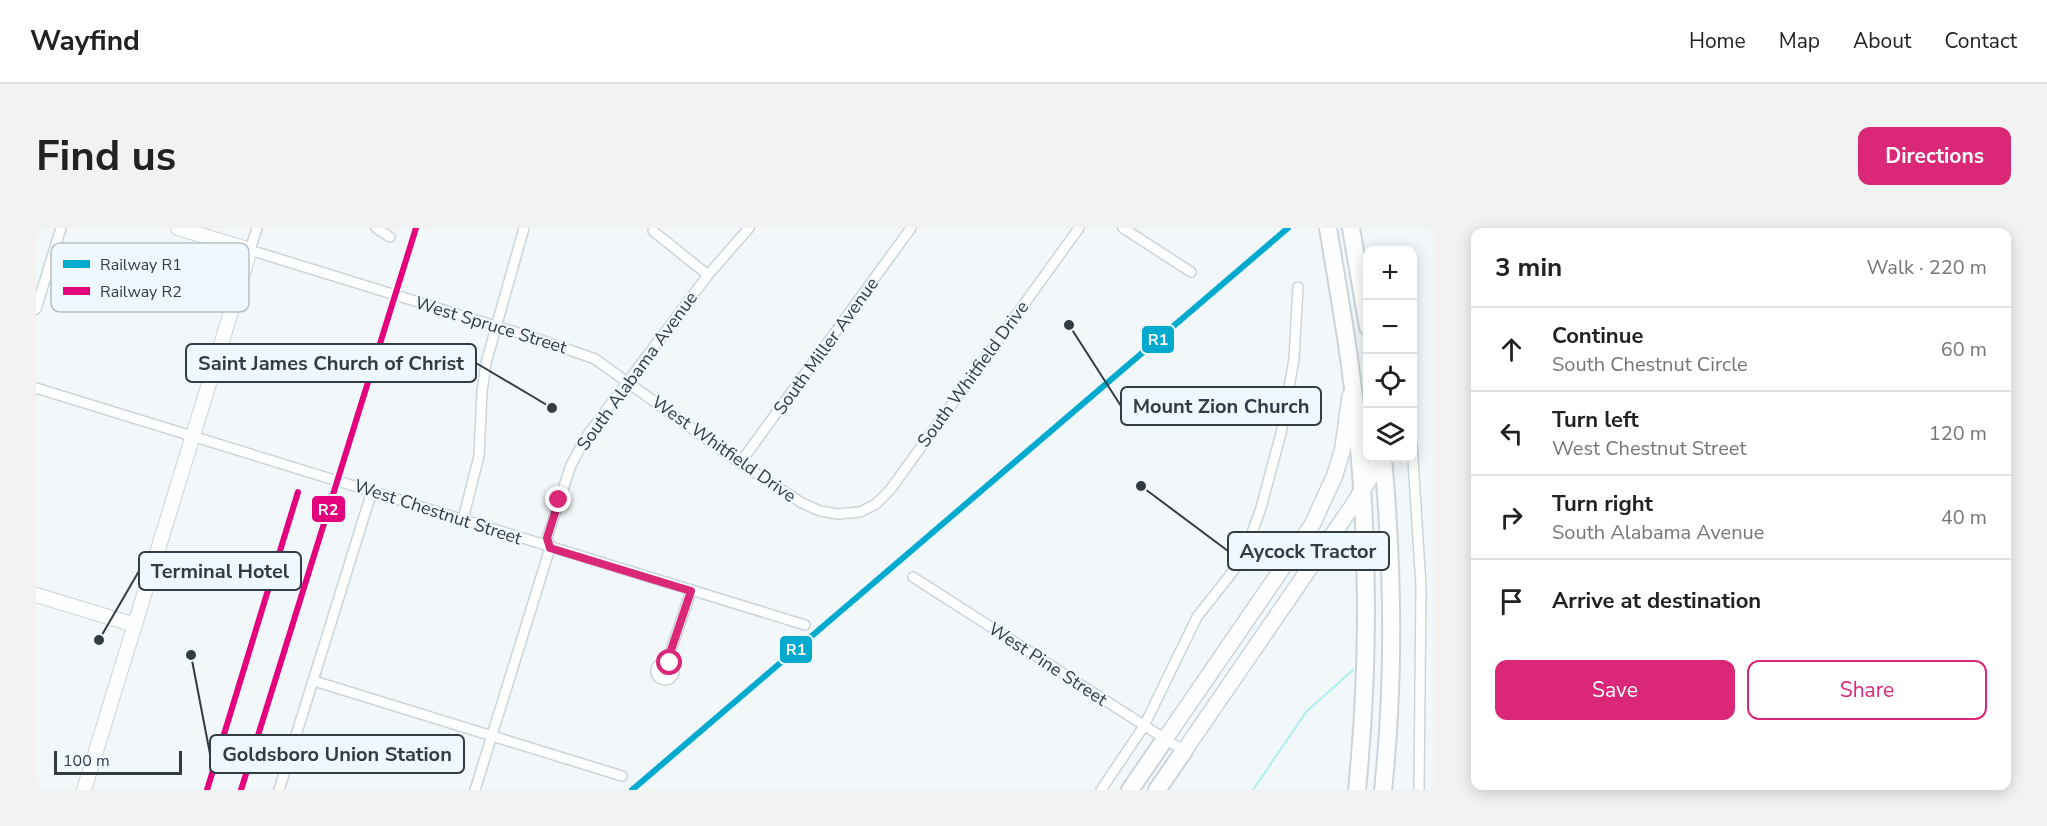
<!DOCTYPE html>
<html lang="en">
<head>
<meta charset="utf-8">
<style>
  :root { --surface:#fff; --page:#f2f2f2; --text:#222; --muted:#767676; --line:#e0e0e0; --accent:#db2777 }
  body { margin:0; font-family:"Nunito Sans",sans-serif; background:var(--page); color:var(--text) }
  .controls { position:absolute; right:18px; top:18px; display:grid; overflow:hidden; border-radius:12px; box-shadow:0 3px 15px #0003 }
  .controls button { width:54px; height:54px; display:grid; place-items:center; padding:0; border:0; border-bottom:2px solid var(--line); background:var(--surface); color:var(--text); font:30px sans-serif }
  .scale { position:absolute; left:18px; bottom:15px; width:128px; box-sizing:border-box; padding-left:6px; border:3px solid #333c42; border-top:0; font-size:16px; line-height:21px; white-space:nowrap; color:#333c42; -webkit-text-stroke:4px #eef8fe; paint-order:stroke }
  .stop { position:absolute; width:18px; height:18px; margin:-14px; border:4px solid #db2777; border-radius:50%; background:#fff }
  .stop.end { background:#db2777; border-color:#fff; box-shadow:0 2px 6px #0008 }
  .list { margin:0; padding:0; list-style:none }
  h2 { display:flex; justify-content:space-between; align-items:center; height:78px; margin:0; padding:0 24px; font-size:26px }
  h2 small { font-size:20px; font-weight:400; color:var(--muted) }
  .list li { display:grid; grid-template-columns:39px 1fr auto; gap:18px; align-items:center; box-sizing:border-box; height:84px; padding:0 24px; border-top:2px solid var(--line) }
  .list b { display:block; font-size:22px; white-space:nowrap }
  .list p { margin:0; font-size:20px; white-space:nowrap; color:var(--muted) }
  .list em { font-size:20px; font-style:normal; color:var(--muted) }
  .actions { display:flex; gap:12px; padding:18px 24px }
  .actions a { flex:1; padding:14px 0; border:2px solid var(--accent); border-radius:12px; text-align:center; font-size:21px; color:var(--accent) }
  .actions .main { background:var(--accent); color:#fff }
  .icon { flex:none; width:33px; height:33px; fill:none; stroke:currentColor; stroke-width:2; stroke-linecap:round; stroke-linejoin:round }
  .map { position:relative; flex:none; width:1399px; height:562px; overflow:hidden; border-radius:12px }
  header { display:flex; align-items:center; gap:36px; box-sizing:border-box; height:84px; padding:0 30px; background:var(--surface); border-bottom:2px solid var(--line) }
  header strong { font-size:28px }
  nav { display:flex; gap:33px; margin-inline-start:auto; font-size:21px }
  .intro { display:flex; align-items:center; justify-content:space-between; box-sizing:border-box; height:144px; padding:0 36px }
  h1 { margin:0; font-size:42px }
  .button { padding:15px 27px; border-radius:12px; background:var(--accent); color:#fff; font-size:21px; font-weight:700 }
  main { display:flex; gap:36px; padding:0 36px }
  aside { flex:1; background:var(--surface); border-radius:12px; box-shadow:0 3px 15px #0003 }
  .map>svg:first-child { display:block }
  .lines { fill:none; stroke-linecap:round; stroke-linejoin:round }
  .stream { stroke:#adeff2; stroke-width:2 }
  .street-casing { stroke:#cdd4d9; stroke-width:12 }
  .secondary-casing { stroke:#cdd4d9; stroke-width:16 }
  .primary-casing { stroke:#cdd4d9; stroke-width:18 }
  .highway-casing { stroke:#cdd4d9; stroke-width:20 }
  .street { stroke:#fdfefe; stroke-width:9 }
  .secondary { stroke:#fdfefe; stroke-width:14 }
  .primary { stroke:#fdfefe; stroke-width:15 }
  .highway { stroke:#fdfefe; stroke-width:16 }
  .rail-1-casing { stroke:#eef8fe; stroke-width:10 }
  .rail-2-casing { stroke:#eef8fe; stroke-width:10 }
  .rail-1 { stroke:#00a9ce; stroke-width:6 }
  .rail-2 { stroke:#e5007d; stroke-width:6 }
  .route { stroke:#db2777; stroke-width:8 }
  .labels { text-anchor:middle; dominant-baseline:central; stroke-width:4.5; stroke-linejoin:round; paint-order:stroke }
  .street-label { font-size:18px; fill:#333c42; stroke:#eef8fe }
  .key { fill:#eef8fe; stroke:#b6c0c6; stroke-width:1.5 }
  .key-label { font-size:16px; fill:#333c42 }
  .leader { fill:none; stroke:#333c42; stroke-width:2 }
  .callout-dot { fill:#333c42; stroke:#eef8fe; stroke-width:2 }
  .callout { fill:#eef8fe; stroke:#333c42; stroke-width:2 }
  .callout-label { font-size:20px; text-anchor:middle; font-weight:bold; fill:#333c42 }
  .line-badge { stroke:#eef8fe; stroke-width:2 }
  .badge-label { font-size:16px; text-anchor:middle; font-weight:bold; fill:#fff }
</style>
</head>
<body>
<header>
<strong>Wayfind</strong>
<nav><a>Home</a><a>Map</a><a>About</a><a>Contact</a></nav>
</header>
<div class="intro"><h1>Find us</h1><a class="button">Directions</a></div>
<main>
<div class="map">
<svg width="1399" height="562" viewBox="0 0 1399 562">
  <rect width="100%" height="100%" fill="#f2f7fa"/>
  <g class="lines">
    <!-- stream -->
    <polyline class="stream" points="1217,562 1270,484 1317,442"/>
    <!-- street casing -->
    <g class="street-casing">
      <g id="street">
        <polyline points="221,0 214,22 505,112 559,131 704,235 766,275 784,283 802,286 824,284 840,276 854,262 1043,0"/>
        <polyline points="340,0 354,9"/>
        <polyline points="1087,0 1155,44"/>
        <polyline points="617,3 672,47"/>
        <polyline points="0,81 25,0"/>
        <polyline points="0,160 769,397"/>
        <polyline points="1376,216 1385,358 1383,562"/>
        <polyline points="704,235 875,0"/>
        <polyline points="427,291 443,228 446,163 450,135 488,0"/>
        <polyline points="877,349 1148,523"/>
        <polyline points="631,434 655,363"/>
        <circle cx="629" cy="443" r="9"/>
        <polyline points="278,453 586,548"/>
        <polyline points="243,562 336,263"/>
        <polyline points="439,562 514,320 511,310 535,237 550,209 672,47 713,0"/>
        <polyline points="1065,562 1108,498 1161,389 1198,342 1213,313 1225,280 1245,205 1258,131 1262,59"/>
      </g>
    </g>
    <!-- secondary casing -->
    <g class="secondary-casing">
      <g id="secondary">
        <polyline points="0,367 99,397"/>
        <polyline points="48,562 214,22 142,0"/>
      </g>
    </g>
    <!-- primary casing -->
    <g class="primary-casing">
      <g id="primary">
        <polyline points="1129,511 1276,297 1299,247 1307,220 1314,168"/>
        <polyline points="1148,523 1315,280 1334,250 1342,230"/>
      </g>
    </g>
    <!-- highway casing -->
    <g class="highway-casing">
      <g id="highway">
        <path d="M1292,0C1303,66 1315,132 1321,198C1333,319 1333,441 1321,562"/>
        <polyline points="1315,0 1332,99"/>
        <polyline points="1094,562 1129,511"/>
        <polyline points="1121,562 1148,523"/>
        <path d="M1347,562C1359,451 1357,340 1347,230"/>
      </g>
    </g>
    <!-- street -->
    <use href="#street" class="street"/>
    <!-- secondary -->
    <use href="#secondary" class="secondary"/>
    <!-- primary -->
    <use href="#primary" class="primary"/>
    <!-- highway -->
    <use href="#highway" class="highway"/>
    <!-- rail-1 casing -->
    <g class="rail-1-casing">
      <polyline id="rail-1" points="596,562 1252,0"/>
    </g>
    <!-- rail-2 casing -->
    <g class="rail-2-casing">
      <g id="rail-2">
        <polyline points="171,562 262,264"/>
        <polyline points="205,562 380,0"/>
      </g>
    </g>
    <!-- rail-1 -->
    <use href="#rail-1" class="rail-1"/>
    <!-- rail-2 -->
    <use href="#rail-2" class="rail-2"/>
  </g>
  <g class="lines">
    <!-- route -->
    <polyline class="route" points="523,272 511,310 514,320 655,363 631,434 634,435"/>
  </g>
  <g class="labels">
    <!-- street labels -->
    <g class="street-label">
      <text transform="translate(455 97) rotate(17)">West Spruce Street</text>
      <text transform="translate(790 118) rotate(-54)">South Miller Avenue</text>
      <text transform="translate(601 143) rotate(-54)">South Alabama Avenue</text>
      <text transform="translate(937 146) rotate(-54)">South Whitfield Drive</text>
      <text transform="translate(688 221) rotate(35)">West Whitfield Drive</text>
      <text transform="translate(402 284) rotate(18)">West Chestnut Street</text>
      <text transform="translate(1012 436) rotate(33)">West Pine Street</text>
    </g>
  </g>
  <!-- legend -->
  <rect x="15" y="15" width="198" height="69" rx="9" class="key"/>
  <rect x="27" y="32" width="27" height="8" fill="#00a9ce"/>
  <rect x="27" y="59" width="27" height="8" fill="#e5007d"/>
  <g class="key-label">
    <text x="64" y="42">Railway R1</text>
    <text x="64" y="69">Railway R2</text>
  </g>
  <!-- callouts -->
  <path class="leader" d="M516 180L440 135M1033 97L1085 178M1105 258L1192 323M63 412L103 343M155 427L174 526"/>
  <g class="callout-dot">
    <circle cx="516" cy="180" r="6"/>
    <circle cx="1033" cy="97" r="6"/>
    <circle cx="1105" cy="258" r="6"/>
    <circle cx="63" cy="412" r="6"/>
    <circle cx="155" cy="427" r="6"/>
  </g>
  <g class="callout">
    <rect x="150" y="116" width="290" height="38" rx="6"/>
    <rect x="1085" y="159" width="200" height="38" rx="6"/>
    <rect x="1192" y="304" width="161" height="38" rx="6"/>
    <rect x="103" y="324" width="162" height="38" rx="6"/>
    <rect x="174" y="507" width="254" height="38" rx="6"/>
  </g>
  <g class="callout-label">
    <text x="295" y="142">Saint James Church of Christ</text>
    <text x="1185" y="185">Mount Zion Church</text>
    <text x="1272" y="330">Aycock Tractor</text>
    <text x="184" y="350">Terminal Hotel</text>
    <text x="301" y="533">Goldsboro Union Station</text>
  </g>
  <g class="line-badge">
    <rect x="1105" y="97" width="34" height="29" rx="6" fill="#00a9ce"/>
    <rect x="275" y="267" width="35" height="28" rx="6" fill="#e5007d"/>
    <rect x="743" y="407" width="34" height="29" rx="6" fill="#00a9ce"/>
  </g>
  <g class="badge-label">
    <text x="1122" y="117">R1</text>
    <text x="292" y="287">R2</text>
    <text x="760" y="427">R1</text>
  </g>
</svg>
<div class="controls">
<button>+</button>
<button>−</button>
<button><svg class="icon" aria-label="locate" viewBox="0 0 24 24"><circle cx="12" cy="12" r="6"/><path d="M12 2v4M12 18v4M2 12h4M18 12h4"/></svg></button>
<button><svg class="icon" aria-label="layers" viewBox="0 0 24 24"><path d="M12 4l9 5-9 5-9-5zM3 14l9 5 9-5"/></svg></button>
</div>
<div class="scale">100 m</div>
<div class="stop" style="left:634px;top:435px"></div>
<div class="stop end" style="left:523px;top:272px"></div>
</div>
<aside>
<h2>3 min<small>Walk · 220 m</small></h2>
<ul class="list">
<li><svg class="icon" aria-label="ahead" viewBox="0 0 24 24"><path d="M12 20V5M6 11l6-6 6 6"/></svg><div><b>Continue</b><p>South Chestnut Circle</p></div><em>60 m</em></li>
<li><svg class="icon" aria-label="left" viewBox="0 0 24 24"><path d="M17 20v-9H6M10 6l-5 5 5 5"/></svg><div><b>Turn left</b><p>West Chestnut Street</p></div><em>120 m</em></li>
<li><svg class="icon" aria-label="right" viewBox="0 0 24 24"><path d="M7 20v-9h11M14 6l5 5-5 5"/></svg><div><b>Turn right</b><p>South Alabama Avenue</p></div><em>40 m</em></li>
<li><svg class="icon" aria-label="arrive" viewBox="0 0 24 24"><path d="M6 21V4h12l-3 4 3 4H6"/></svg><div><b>Arrive at destination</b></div></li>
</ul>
<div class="actions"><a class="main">Save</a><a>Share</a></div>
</aside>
</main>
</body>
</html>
